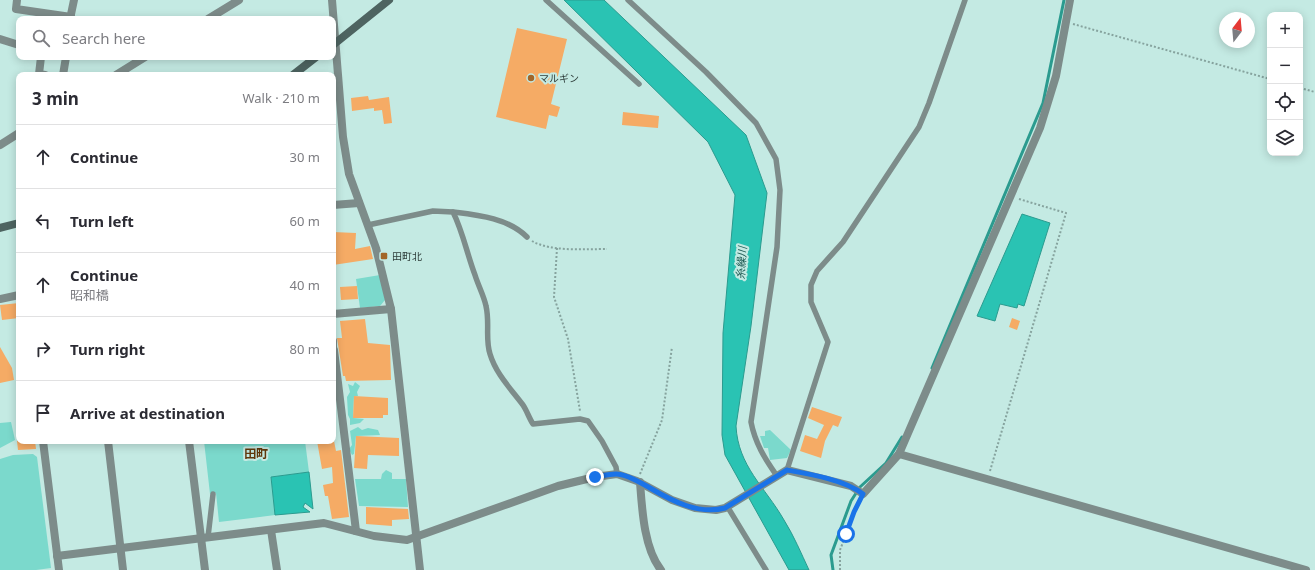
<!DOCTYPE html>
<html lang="en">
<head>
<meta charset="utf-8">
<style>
  :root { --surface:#fff; --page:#f2f2f3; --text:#2b2b33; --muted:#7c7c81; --line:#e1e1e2 }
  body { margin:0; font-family:"Noto Sans","Noto Sans JP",sans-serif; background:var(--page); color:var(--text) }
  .controls { position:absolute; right:12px; top:12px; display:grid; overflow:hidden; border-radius:8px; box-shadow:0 2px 10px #0003 }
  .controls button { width:36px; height:36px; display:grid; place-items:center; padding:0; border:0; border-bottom:1px solid var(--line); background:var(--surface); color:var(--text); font:20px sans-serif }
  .compass { position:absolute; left:1219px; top:12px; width:36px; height:36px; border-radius:50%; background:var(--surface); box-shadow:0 2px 10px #0003; rotate:16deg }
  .stop { position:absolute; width:12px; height:12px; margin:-9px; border:3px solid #1a73e8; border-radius:50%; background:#fff }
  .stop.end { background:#1a73e8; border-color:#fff; box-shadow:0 1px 4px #0008 }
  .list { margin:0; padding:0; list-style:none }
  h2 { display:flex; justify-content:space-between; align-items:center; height:52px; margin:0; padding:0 16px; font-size:17px }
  h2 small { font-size:13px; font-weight:400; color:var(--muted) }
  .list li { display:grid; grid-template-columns:26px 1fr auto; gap:12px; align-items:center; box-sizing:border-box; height:64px; padding:0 16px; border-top:1px solid var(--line) }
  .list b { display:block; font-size:15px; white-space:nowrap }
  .list p { margin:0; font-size:13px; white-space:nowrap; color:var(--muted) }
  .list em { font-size:13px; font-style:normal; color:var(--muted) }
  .icon { flex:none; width:22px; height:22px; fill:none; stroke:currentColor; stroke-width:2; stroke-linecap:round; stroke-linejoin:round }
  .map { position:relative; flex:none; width:1315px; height:570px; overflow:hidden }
  .search { position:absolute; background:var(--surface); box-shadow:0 2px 10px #0003; left:16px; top:16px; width:320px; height:44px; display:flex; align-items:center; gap:10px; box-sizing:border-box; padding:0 14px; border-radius:8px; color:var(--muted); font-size:15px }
  .panel { position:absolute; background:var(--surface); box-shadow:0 2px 10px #0003; left:16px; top:72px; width:320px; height:372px; border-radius:8px }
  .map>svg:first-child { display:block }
  .green { fill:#7bd9cc }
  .water { fill:#2ac3b3; stroke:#2b9b8f }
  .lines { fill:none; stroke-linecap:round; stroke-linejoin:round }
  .stream { stroke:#2b9b8f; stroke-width:3 }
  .building { fill:#f5ab65 }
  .path { stroke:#86a39e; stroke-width:2; stroke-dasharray:2 2; stroke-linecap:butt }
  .service { stroke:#7d8c8a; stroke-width:5.5 }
  .minor { stroke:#7d8c8a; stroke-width:8 }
  .tertiary { stroke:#7d8c8a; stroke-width:8 }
  .secondary { stroke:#4e6461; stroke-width:8 }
  .route { stroke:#1a73e8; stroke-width:5 }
  .poi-dot { fill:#a26628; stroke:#c4eae3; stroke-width:1.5 }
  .labels { text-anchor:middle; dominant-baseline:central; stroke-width:4; stroke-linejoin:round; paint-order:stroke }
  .poi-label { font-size:10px; fill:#2e3e3b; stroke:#c4eae3; text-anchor:start }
  .water-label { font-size:11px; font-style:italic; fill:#215b54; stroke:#c4eae3 }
  .quarter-label { font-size:12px; font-weight:bold; fill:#61390c; stroke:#c4eae3 }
</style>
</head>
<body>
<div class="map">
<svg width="1315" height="570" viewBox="0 0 1315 570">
  <rect width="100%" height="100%" fill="#c4eae3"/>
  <!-- green -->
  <g class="green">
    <polygon points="380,275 385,300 380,306 360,308 356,279"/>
    <polygon points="355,382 360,386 357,392 358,396 354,396 353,418 364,419 360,423 350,425 350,419 348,415 347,397 350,392 348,384 353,386"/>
    <polygon points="11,422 15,440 0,448 0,423"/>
    <polygon points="358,427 362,430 368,428 378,430 380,435 356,436 354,454 352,455 349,449 352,445 350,431"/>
    <polygon points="770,430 791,450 787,458 770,460 768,448 764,448 760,436 765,436 765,431"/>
    <polygon points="204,441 305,441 309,472 271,477 275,515 219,522 216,493 210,494"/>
    <polygon points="33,454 37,457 51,568 36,570 0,570 0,459 13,455"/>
    <polygon points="386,470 392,473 392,479 406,479 408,507 359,506 355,479 381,479 382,474"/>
  </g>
  <!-- water -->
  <g class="water">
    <path d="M564,0H604L746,135L767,193L751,326L736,426C738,466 765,487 784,520C794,536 801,553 809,570H789L725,455L722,435L723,333L735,195L708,142Z"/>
    <polygon points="1022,214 1050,223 1024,306 1018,304 1017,308 1000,304 995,321 977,316"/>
    <polygon points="309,472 313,509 305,503 303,507 310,512 275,515 271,477"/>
  </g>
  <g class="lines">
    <!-- stream -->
    <g class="stream">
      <polyline points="932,368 1043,103 1064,0"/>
      <polyline points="833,570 831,555 851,501 860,487 886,463 902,437"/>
    </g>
  </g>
  <!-- building -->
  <g class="building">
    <polygon points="517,28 567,39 551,104 560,107 557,117 549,115 546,129 496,117"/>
    <polygon points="368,96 369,100 389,97 392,123 384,124 382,110 374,111 374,108 352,111 351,98"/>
    <polygon points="623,112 659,116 658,128 622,125"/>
    <polygon points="333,232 356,233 355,249 370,246 373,259 333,265"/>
    <polygon points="357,286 358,299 341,300 340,287"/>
    <polygon points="19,303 19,318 2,320 0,305"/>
    <polygon points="1012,318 1020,321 1017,330 1009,327"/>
    <polygon points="365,319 368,343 390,345 391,380 346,381 345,376 343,376 337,338 342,338 340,321"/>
    <polygon points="0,347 12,368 14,380 0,383"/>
    <polygon points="354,396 388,398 388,415 383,415 383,418 353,418"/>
    <polygon points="812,407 842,417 838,427 833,425 825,441 821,458 800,451 805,435 817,439 824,425 808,418"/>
    <polygon points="356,436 399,438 399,456 368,455 367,469 354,468"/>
    <polygon points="17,441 35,441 36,449 18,450"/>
    <polygon points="317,441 334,441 336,451 341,450 349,517 332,519 328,496 325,496 323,485 333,483 332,467 322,469"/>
    <polygon points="366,507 408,509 409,519 392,520 392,526 366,524"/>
  </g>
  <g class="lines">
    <!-- path -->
    <g class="path">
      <polyline points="1073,24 1270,79"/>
      <polyline points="1300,88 1315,92"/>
      <path d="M532,241C551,252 586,249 607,249"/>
      <polyline points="557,248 554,297 568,339 580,411"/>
      <polyline points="990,471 1066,213 1019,199"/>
      <polyline points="640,474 662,420 672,347"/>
      <polyline points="840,570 840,550 859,501"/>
    </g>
    <!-- service -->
    <g class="service">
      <polyline points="546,0 639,84"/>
      <path d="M628,0L706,72L756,123L776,159L780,190L777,247L751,422C755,443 765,459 777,476"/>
      <path d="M453,212C478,215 508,218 527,237"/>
      <path d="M368,225L433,211L453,212C463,232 467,254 475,275C478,285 484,296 486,306C490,323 485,339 490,354C496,374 511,389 523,405C527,411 529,418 533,424L580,419L588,421L602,441L616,467L617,474"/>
      <polyline points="787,470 828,342 811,302 811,285 817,271 843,242 919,127 929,103 965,0"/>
      <polyline points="727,506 766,570"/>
      <polyline points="208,537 213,494"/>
    </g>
    <!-- minor -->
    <g class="minor">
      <polyline points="17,0 16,9 71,17"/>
      <polyline points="332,0 343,137 349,174 376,248 391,309 420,570"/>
      <polyline points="70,19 74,0"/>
      <polyline points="208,19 239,0"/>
      <polyline points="0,39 19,45"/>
      <polyline points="41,57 39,74 45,75"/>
      <polyline points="63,75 66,57"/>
      <polyline points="116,75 145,57"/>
      <polyline points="0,145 19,133"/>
      <polyline points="333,205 359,203"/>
      <polyline points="0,299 19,295"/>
      <polyline points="333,314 391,309"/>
      <polyline points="333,341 333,351"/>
      <polyline points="334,350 356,531"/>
      <polyline points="43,441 59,570"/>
      <polyline points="189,441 205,570"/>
      <polyline points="899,454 1306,570"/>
      <path d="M640,482C642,509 644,549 661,570"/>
      <polyline points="271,530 277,570"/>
      <polyline points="57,556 324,523 374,536 407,540 558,486 595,477 617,474 637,481 672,500 695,508 716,510 725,508 787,470 851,486 863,494 899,454 1040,128 1056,76 1070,0"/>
    </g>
    <!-- tertiary -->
    <polyline class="tertiary" points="108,441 123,570"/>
    <!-- secondary -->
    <g class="secondary">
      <polyline points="333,45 389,0"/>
      <polyline points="293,75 316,57"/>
      <polyline points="0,228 19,223"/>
    </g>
  </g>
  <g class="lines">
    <!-- route -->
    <path class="route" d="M595,477C602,476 609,474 616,474C627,474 641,483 650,488C672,501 699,515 725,508L787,470C810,474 845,480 863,494L854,512L846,534"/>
  </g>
  <!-- markers -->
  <g class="poi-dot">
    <circle cx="531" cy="78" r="4"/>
    <rect x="380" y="252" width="8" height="8" rx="2"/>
  </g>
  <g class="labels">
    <!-- poi labels -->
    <g class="poi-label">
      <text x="539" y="78">マルギン</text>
      <text x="392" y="256">田町北</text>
    </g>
    <!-- water labels -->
    <g class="water-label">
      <text transform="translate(741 263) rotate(-86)">糸繰川</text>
    </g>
    <!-- quarter labels -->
    <g class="quarter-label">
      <text x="256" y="453">田町</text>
    </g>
  </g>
</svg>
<div class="controls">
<button>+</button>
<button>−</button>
<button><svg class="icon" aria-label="locate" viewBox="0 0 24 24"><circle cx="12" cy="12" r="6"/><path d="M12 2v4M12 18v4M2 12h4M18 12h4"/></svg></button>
<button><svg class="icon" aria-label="layers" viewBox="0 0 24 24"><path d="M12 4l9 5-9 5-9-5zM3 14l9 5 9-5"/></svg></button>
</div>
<svg class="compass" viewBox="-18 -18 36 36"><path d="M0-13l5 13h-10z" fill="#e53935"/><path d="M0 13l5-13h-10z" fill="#7c7c81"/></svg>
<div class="stop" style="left:846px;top:534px"></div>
<div class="stop end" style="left:595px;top:477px"></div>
<div class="search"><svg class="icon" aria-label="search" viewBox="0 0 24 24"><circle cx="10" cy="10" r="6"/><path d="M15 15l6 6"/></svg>Search here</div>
<section class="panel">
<h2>3 min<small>Walk · 210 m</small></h2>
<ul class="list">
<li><svg class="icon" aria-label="ahead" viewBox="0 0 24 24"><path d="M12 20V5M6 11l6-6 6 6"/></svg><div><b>Continue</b></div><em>30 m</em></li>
<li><svg class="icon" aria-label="left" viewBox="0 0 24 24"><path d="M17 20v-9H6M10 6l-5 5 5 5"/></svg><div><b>Turn left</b></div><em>60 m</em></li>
<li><svg class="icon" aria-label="ahead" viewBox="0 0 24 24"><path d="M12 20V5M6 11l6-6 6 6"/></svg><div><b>Continue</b><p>昭和橋</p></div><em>40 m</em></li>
<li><svg class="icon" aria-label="right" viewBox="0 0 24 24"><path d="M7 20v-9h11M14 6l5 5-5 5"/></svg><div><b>Turn right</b></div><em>80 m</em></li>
<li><svg class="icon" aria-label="arrive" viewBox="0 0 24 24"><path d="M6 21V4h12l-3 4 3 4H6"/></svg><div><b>Arrive at destination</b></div></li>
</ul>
</section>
</div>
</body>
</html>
